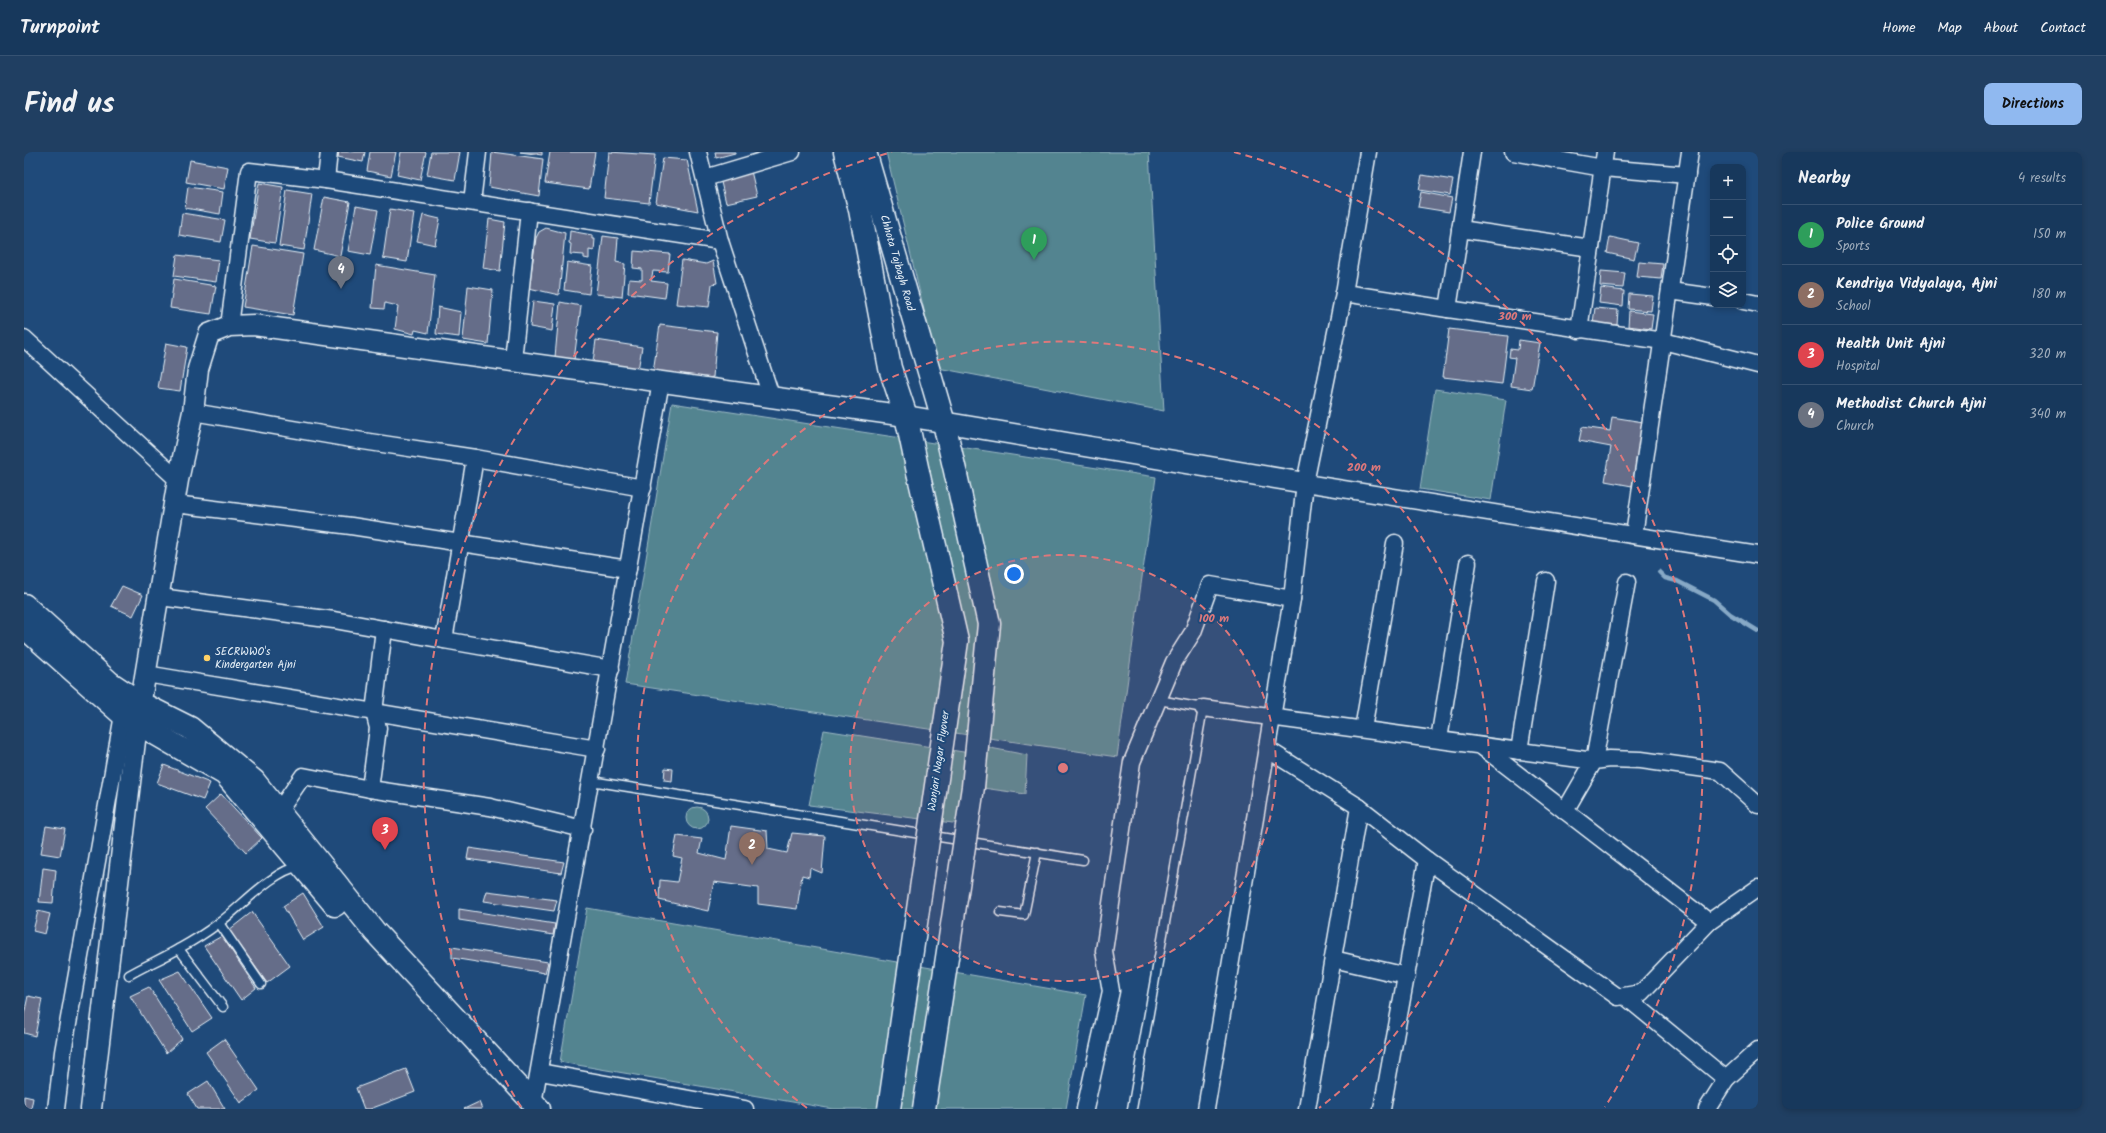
<!DOCTYPE html>
<html lang="en">
<head>
<meta charset="utf-8">
<style>
  :root { --surface:#17385c; --page:#203f62; --text:#f1f3f6; --muted:#9eacbb; --line:#365272; --accent:#90b9f0 }
  body { margin:0; font-family:Kalam,sans-serif; background:var(--page); color:var(--text) }
  .controls { position:absolute; right:12px; top:12px; display:grid; overflow:hidden; border-radius:8px; box-shadow:0 2px 6px #0003 }
  .controls button { width:36px; height:36px; display:grid; place-items:center; padding:0; border:0; border-bottom:1px solid var(--line); background:var(--surface); color:var(--text); font:20px sans-serif }
  .you { position:absolute; left:990px; top:422px; width:14px; height:14px; margin:-10px; border:3px solid #fff; border-radius:50%; background:#1a73e8; box-shadow:0 0 0 6px #1a73e833 }
  .badge { display:grid; place-items:center; width:26px; height:26px; border-radius:50%; background:var(--accent); color:#fff; font-size:13px; font-weight:700 }
  .pin { position:absolute; translate:-50% -33px; filter:drop-shadow(0 1px 2px #0008) }
  .pin::after { content:''; position:absolute; top:21px; width:14px; height:12px; background:inherit; clip-path:polygon(0 0,100% 0,50% 100%) }
  .list { margin:0; padding:0; list-style:none }
  h2 { display:flex; justify-content:space-between; align-items:center; height:52px; margin:0; padding:0 16px; font-size:17px }
  h2 small { font-size:13px; font-weight:400; color:var(--muted) }
  .list li { display:grid; grid-template-columns:26px 1fr auto; gap:12px; align-items:center; box-sizing:border-box; height:60px; padding:0 16px; border-top:1px solid var(--line) }
  .list b { display:block; font-size:15px; white-space:nowrap }
  .list p { margin:0; font-size:13px; white-space:nowrap; color:var(--muted) }
  .list em { font-size:13px; font-style:normal; color:var(--muted) }
  .icon { flex:none; width:22px; height:22px; fill:none; stroke:currentColor; stroke-width:2; stroke-linecap:round; stroke-linejoin:round }
  .map { position:relative; flex:none; width:1734px; height:957px; overflow:hidden; border-radius:8px }
  header { display:flex; align-items:center; gap:24px; box-sizing:border-box; height:56px; padding:0 20px; background:var(--surface); border-bottom:1px solid var(--line) }
  header strong { font-size:19px }
  nav { display:flex; gap:22px; margin-inline-start:auto; font-size:14px }
  .intro { display:flex; align-items:center; justify-content:space-between; box-sizing:border-box; height:96px; padding:0 24px }
  h1 { margin:0; font-size:28px }
  .button { padding:10px 18px; border-radius:8px; background:var(--accent); color:#111; font-size:14px; font-weight:700 }
  main { display:flex; gap:24px; padding:0 24px }
  aside { flex:1; background:var(--surface); border-radius:8px; box-shadow:0 2px 6px #0003 }
  .map>svg:first-child { display:block }
  .green { fill:#528490; stroke:#9dbac4 }
  .lines { fill:none; stroke-linecap:round; stroke-linejoin:round }
  .stream { stroke:#87a9c6; stroke-width:4.5 }
  .building { fill:#656d89; stroke:#e8f1f8 }
  .service-casing { stroke:#e8f1f8; stroke-width:11 }
  .minor-casing { stroke:#e8f1f8; stroke-width:19 }
  .tertiary-casing { stroke:#e8f1f8; stroke-width:23 }
  .secondary-casing { stroke:#e8f1f8; stroke-width:25 }
  .service { stroke:#1f4a7a; stroke-width:8 }
  .minor { stroke:#1f4a7a; stroke-width:16 }
  .tertiary { stroke:#1f4a7a; stroke-width:20 }
  .secondary { stroke:#1f4a7a; stroke-width:22 }
  .secondary-bridge-casing { stroke:#e8f1f8; stroke-width:25; stroke-linecap:butt }
  .secondary-bridge { stroke:#1f4a7a; stroke-width:22 }
  .ring { fill:none; stroke:#dd787b; stroke-width:2; stroke-dasharray:7 5 }
  .poi-dot { fill:#ffd166; stroke:#1f4a7a; stroke-width:1.5 }
  .labels { text-anchor:middle; dominant-baseline:central; stroke-width:4; stroke-linejoin:round; paint-order:stroke }
  .street-label { font-size:11px; fill:#e8f1f8; stroke:#1f4a7a }
  .poi-label { font-size:11px; fill:#e8f1f8; stroke:#1f4a7a; text-anchor:start }
  .centre { fill:#dd787b; stroke:#1f4a7a; stroke-width:2 }
  .ring-label { font-size:12px; text-anchor:middle; font-weight:bold; fill:#dd787b; stroke:#1f4a7a; stroke-width:4; stroke-linejoin:round; paint-order:stroke }
</style>
</head>
<body>
<header>
<strong>Turnpoint</strong>
<nav><a>Home</a><a>Map</a><a>About</a><a>Contact</a></nav>
</header>
<div class="intro"><h1>Find us</h1><a class="button">Directions</a></div>
<main>
<div class="map">
<svg width="1734" height="957" viewBox="0 0 1734 957">
  <rect width="100%" height="100%" fill="#1f4a7a"/>
  <filter id="ink" filterUnits="userSpaceOnUse"><feTurbulence type="fractalNoise" baseFrequency=".025" numOctaves="2"/><feDisplacementMap in="SourceGraphic" scale="8" xChannelSelector="R" yChannelSelector="G"/><feConvolveMatrix kernelMatrix="1 2 1 2 8 2 1 2 1" color-interpolation-filters="sRGB"/></filter>
  <g filter="url(#ink)">
    <!-- green -->
    <g class="green">
      <polygon points="862,0 1125,0 1140,259 914,216"/>
      <polygon points="1411,237 1482,248 1467,348 1396,337"/>
      <polygon points="648,251 1132,325 1093,605 601,532"/>
      <polygon points="800,578 952,602 956,594 1003,603 1001,642 945,634 937,672 785,653"/>
      <circle cx="673" cy="666" r="11"/>
      <polygon points="563,756 1062,843 1042,957 809,957 536,910"/>
    </g>
    <g class="lines">
      <!-- stream -->
      <polyline class="stream" points="1635,420 1641,426 1653,429 1690,448 1706,462 1734,479"/>
    </g>
    <!-- building -->
    <g class="building">
      <polygon points="315,0 341,0 339,10 314,5"/>
      <polygon points="346,0 372,0 367,24 343,19"/>
      <polygon points="377,0 402,0 396,28 373,23"/>
      <polygon points="407,0 436,0 431,28 403,23"/>
      <polygon points="468,0 519,7 515,44 465,35"/>
      <polygon points="496,0 518,0 518,3"/>
      <polygon points="526,0 571,0 565,37 521,31"/>
      <polygon points="585,0 631,3 625,51 580,46"/>
      <polygon points="691,0 711,0 711,1 692,6"/>
      <polygon points="639,6 663,8 674,59 632,51"/>
      <polygon points="166,8 204,15 200,37 162,30"/>
      <polygon points="727,19 733,44 702,51 696,26"/>
      <polygon points="1398,23 1429,28 1426,43 1395,38"/>
      <polygon points="235,31 259,35 251,91 226,87"/>
      <polygon points="164,35 199,40 196,62 161,56"/>
      <polygon points="263,38 288,42 280,98 255,94"/>
      <polygon points="1397,40 1428,46 1425,60 1394,55"/>
      <polygon points="300,45 326,50 316,104 290,98"/>
      <polygon points="332,54 354,58 346,103 324,99"/>
      <polygon points="366,57 390,61 383,110 359,106"/>
      <polygon points="158,61 201,68 197,90 155,83"/>
      <polygon points="399,63 416,67 411,93 393,89"/>
      <polygon points="465,67 481,70 476,119 459,116"/>
      <polygon points="522,76 541,81 535,143 505,136 512,86 515,80"/>
      <polygon points="546,79 568,83 568,87 571,87 570,99 565,98 565,107 560,106 560,103 546,102 547,92 545,91"/>
      <polygon points="579,84 594,86 592,110 601,112 598,145 572,142"/>
      <polygon points="1586,85 1614,91 1610,107 1583,101"/>
      <polygon points="229,94 279,102 269,163 219,155"/>
      <polygon points="610,99 646,102 644,120 629,119 627,129 643,131 641,146 604,141 605,127 618,128 618,117 609,116"/>
      <polygon points="153,103 195,108 192,130 150,124"/>
      <polygon points="658,108 682,112 689,109 693,131 688,132 685,155 652,152"/>
      <polygon points="543,110 568,114 565,142 540,138"/>
      <polygon points="1615,110 1639,112 1637,127 1613,125"/>
      <polygon points="352,113 411,123 404,181 391,178 390,182 371,177 374,154 361,151 360,157 348,156"/>
      <polygon points="1577,119 1601,121 1599,136 1576,134"/>
      <polygon points="150,127 192,134 187,162 146,156"/>
      <polygon points="444,134 469,138 464,192 439,188"/>
      <polygon points="1577,136 1600,139 1599,154 1575,151"/>
      <polygon points="1605,142 1629,144 1627,159 1604,157"/>
      <polygon points="509,149 531,152 528,179 506,175"/>
      <polygon points="536,150 557,154 550,208 531,205"/>
      <polygon points="414,155 437,160 435,185 412,182"/>
      <polygon points="1571,156 1594,158 1593,173 1569,171"/>
      <polygon points="1605,159 1629,162 1627,177 1604,174"/>
      <polygon points="636,173 693,180 689,225 678,227 629,220"/>
      <polygon points="1425,177 1484,184 1478,232 1419,225"/>
      <polygon points="572,188 618,195 614,218 569,210"/>
      <polygon points="1495,188 1516,191 1508,237 1487,234 1491,206 1485,205 1486,197 1494,198"/>
      <polygon points="142,191 163,195 156,239 134,236"/>
      <polygon points="1588,265 1619,270 1608,334 1581,329 1587,295 1555,289 1558,275 1586,279"/>
      <polygon points="98,434 119,443 109,464 87,454"/>
      <polygon points="140,613 186,631 179,648 133,631"/>
      <polygon points="641,616 649,617 648,629 640,628"/>
      <polygon points="197,642 238,686 222,701 181,657"/>
      <polygon points="22,674 41,677 36,704 17,701"/>
      <polygon points="707,674 743,679 744,697 763,701 768,681 801,684 798,721 786,716 785,725 778,723 773,757 734,752 734,736 690,730 684,759 635,748 636,728 653,730 658,706 649,704 653,684 678,687 675,701 702,708"/>
      <polygon points="445,696 540,710 537,721 443,707"/>
      <polygon points="19,716 32,718 29,751 15,750"/>
      <polygon points="463,739 533,748 530,759 460,749"/>
      <polygon points="279,741 300,775 279,788 259,754"/>
      <polygon points="435,757 531,772 529,783 435,768"/>
      <polygon points="14,759 26,762 21,782 9,779"/>
      <polygon points="228,760 266,814 243,831 205,778"/>
      <polygon points="198,784 232,836 217,848 180,794"/>
      <polygon points="428,795 524,810 521,821 428,806"/>
      <polygon points="156,819 188,866 168,879 135,828"/>
      <polygon points="125,835 158,887 142,901 106,844"/>
      <polygon points="4,844 18,847 11,884 0,881 0,863"/>
      <polygon points="200,887 235,938 217,951 182,900"/>
      <polygon points="382,917 391,940 346,957 340,957 332,936"/>
      <polygon points="184,929 201,957 173,957 164,942"/>
      <polygon points="0,944 9,946 7,957 0,957"/>
      <polygon points="455,950 458,957 440,957"/>
    </g>
    <g class="lines">
      <!-- service casing -->
      <g class="service-casing">
        <g id="service">
          <polyline points="567,629 1059,708"/>
          <polyline points="976,760 1000,763 1013,700"/>
          <polyline points="195,771 237,832"/>
          <polyline points="155,797 199,855"/>
          <path d="M105,823C122,813 140,806 156,796C169,789 183,780 195,771C218,754 248,719 276,714"/>
          <polyline points="1108,957 1179,556 1135,548"/>
        </g>
      </g>
      <!-- minor casing -->
      <g class="minor-casing">
        <g id="minor">
          <polyline points="1448,0 1424,157 1639,189 1734,213"/>
          <polyline points="1489,0 1579,16 1663,23"/>
          <polyline points="681,26 768,0"/>
          <polyline points="302,28 305,0"/>
          <polyline points="448,50 454,0"/>
          <polyline points="1436,77 1567,96"/>
          <polyline points="696,89 747,244"/>
          <polyline points="1646,139 1689,145"/>
          <polyline points="1320,141 1424,157"/>
          <polyline points="1719,149 1734,152"/>
          <polyline points="205,174 225,19 302,28 696,89 674,0"/>
          <polyline points="1555,178 1581,0"/>
          <polyline points="0,186 154,328"/>
          <polyline points="489,208 505,59"/>
          <polyline points="169,260 339,289 451,306"/>
          <polyline points="1281,331 1734,403"/>
          <polyline points="151,352 327,374 604,417"/>
          <polyline points="1610,383 1666,0"/>
          <polyline points="136,445 310,468 420,488 451,306 619,336"/>
          <polyline points="360,477 350,560 354,576 346,637 466,655 559,677"/>
          <polyline points="420,488 587,517"/>
          <polyline points="122,522 573,597"/>
          <polyline points="1179,556 1570,609 1585,607 1617,608 1696,619 1734,653"/>
          <polyline points="1339,577 1371,391"/>
          <polyline points="1415,587 1444,411"/>
          <polyline points="1457,594 1685,770"/>
          <polyline points="1243,597 1335,655 1283,957"/>
          <polyline points="1495,599 1522,429"/>
          <polyline points="1335,655 1403,708 1594,845 1617,841 1685,770 1734,736"/>
          <polyline points="255,659 279,624 346,637"/>
          <polyline points="1541,659 1570,609 1603,430"/>
          <polyline points="1309,807 1383,824"/>
          <polyline points="1602,845 1702,927 1683,957"/>
          <polyline points="516,920 721,957"/>
          <polyline points="1702,927 1734,898"/>
          <polyline points="32,957 39,900 99,563"/>
          <polyline points="508,957 637,229"/>
          <polyline points="1061,957 1087,839 1080,799 1108,610 1150,510 1169,480 1186,433 1268,447"/>
          <polyline points="1182,957 1268,447 1281,331 1320,141 1344,0"/>
          <polyline points="1358,957 1403,708"/>
        </g>
      </g>
      <!-- tertiary casing -->
      <g class="tertiary-casing">
        <polyline id="tertiary" points="67,957 113,572 154,328 169,260 174,217 185,182 205,174 230,173 882,264 1281,331"/>
      </g>
      <!-- secondary casing -->
      <g class="secondary-casing">
        <g id="secondary">
          <polyline points="821,0 836,58 866,216 882,264 894,320"/>
          <polyline points="841,0 920,271 932,323"/>
          <polyline points="0,453 86,531 116,551 166,576 230,629 351,780 515,957"/>
          <polyline points="0,475 99,563 201,622 311,753"/>
        </g>
      </g>
      <!-- service -->
      <use href="#service" class="service"/>
      <!-- minor -->
      <use href="#minor" class="minor"/>
      <!-- tertiary -->
      <use href="#tertiary" class="tertiary"/>
      <!-- secondary -->
      <use href="#secondary" class="secondary"/>
      <!-- secondary-bridge casing -->
      <g class="secondary-bridge-casing">
        <g id="secondary-bridge">
          <polyline points="865,957 933,489 894,320"/>
          <polyline points="900,957 949,635 965,472 932,323"/>
        </g>
      </g>
      <!-- secondary-bridge -->
      <use href="#secondary-bridge" class="secondary-bridge"/>
    </g>
  </g>
  <!-- distance rings -->
  <circle cx="1039" cy="616" r="213" fill="#dd787b" fill-opacity=".12"/>
  <g class="ring">
    <circle cx="1039" cy="616" r="213"/>
    <path d="M783 956A426 426 0 1 1 1295 956"/>
    <path d="M497 955A639 639 0 0 1 868 0M1210 0A639 639 0 0 1 1581 955"/>
  </g>
  <!-- markers -->
  <circle class="poi-dot" cx="183" cy="506" r="4"/>
  <g class="labels">
    <!-- street labels -->
    <g class="street-label">
      <text transform="translate(873 111) rotate(74)">Chhota Tajbagh Road</text>
      <text transform="translate(915 609) rotate(-82)">Wanjari Nagar Flyover</text>
    </g>
    <!-- poi labels -->
    <g class="poi-label">
      <text x="191" y="500">SECRWWO's<tspan x="191" dy="13">Kindergarten Ajni</tspan></text>
    </g>
  </g>
  <circle cx="1039" cy="616" r="6" class="centre"/>
  <g class="ring-label">
    <text x="1491" y="168">300 m</text>
    <text x="1340" y="319">200 m</text>
    <text x="1190" y="470">100 m</text>
  </g>
</svg>
<div class="controls">
<button>+</button>
<button>−</button>
<button><svg class="icon" aria-label="locate" viewBox="0 0 24 24"><circle cx="12" cy="12" r="6"/><path d="M12 2v4M12 18v4M2 12h4M18 12h4"/></svg></button>
<button><svg class="icon" aria-label="layers" viewBox="0 0 24 24"><path d="M12 4l9 5-9 5-9-5zM3 14l9 5 9-5"/></svg></button>
</div>
<div class="you"></div>
<div class="pin badge" style="left:1010px;top:108px;background:#2e9e5b">1</div>
<div class="pin badge" style="left:728px;top:713px;background:#8d6e63">2</div>
<div class="pin badge" style="left:361px;top:698px;background:#e0444e">3</div>
<div class="pin badge" style="left:317px;top:137px;background:#6b7280">4</div>
</div>
<aside>
<h2>Nearby<small>4 results</small></h2>
<ul class="list">
<li><span class="badge" style="background:#2e9e5b">1</span><div><b>Police Ground</b><p>Sports</p></div><em>150 m</em></li>
<li><span class="badge" style="background:#8d6e63">2</span><div><b>Kendriya Vidyalaya, Ajni</b><p>School</p></div><em>180 m</em></li>
<li><span class="badge" style="background:#e0444e">3</span><div><b>Health Unit Ajni</b><p>Hospital</p></div><em>320 m</em></li>
<li><span class="badge" style="background:#6b7280">4</span><div><b>Methodist Church Ajni</b><p>Church</p></div><em>340 m</em></li>
</ul>
</aside>
</main>
</body>
</html>
